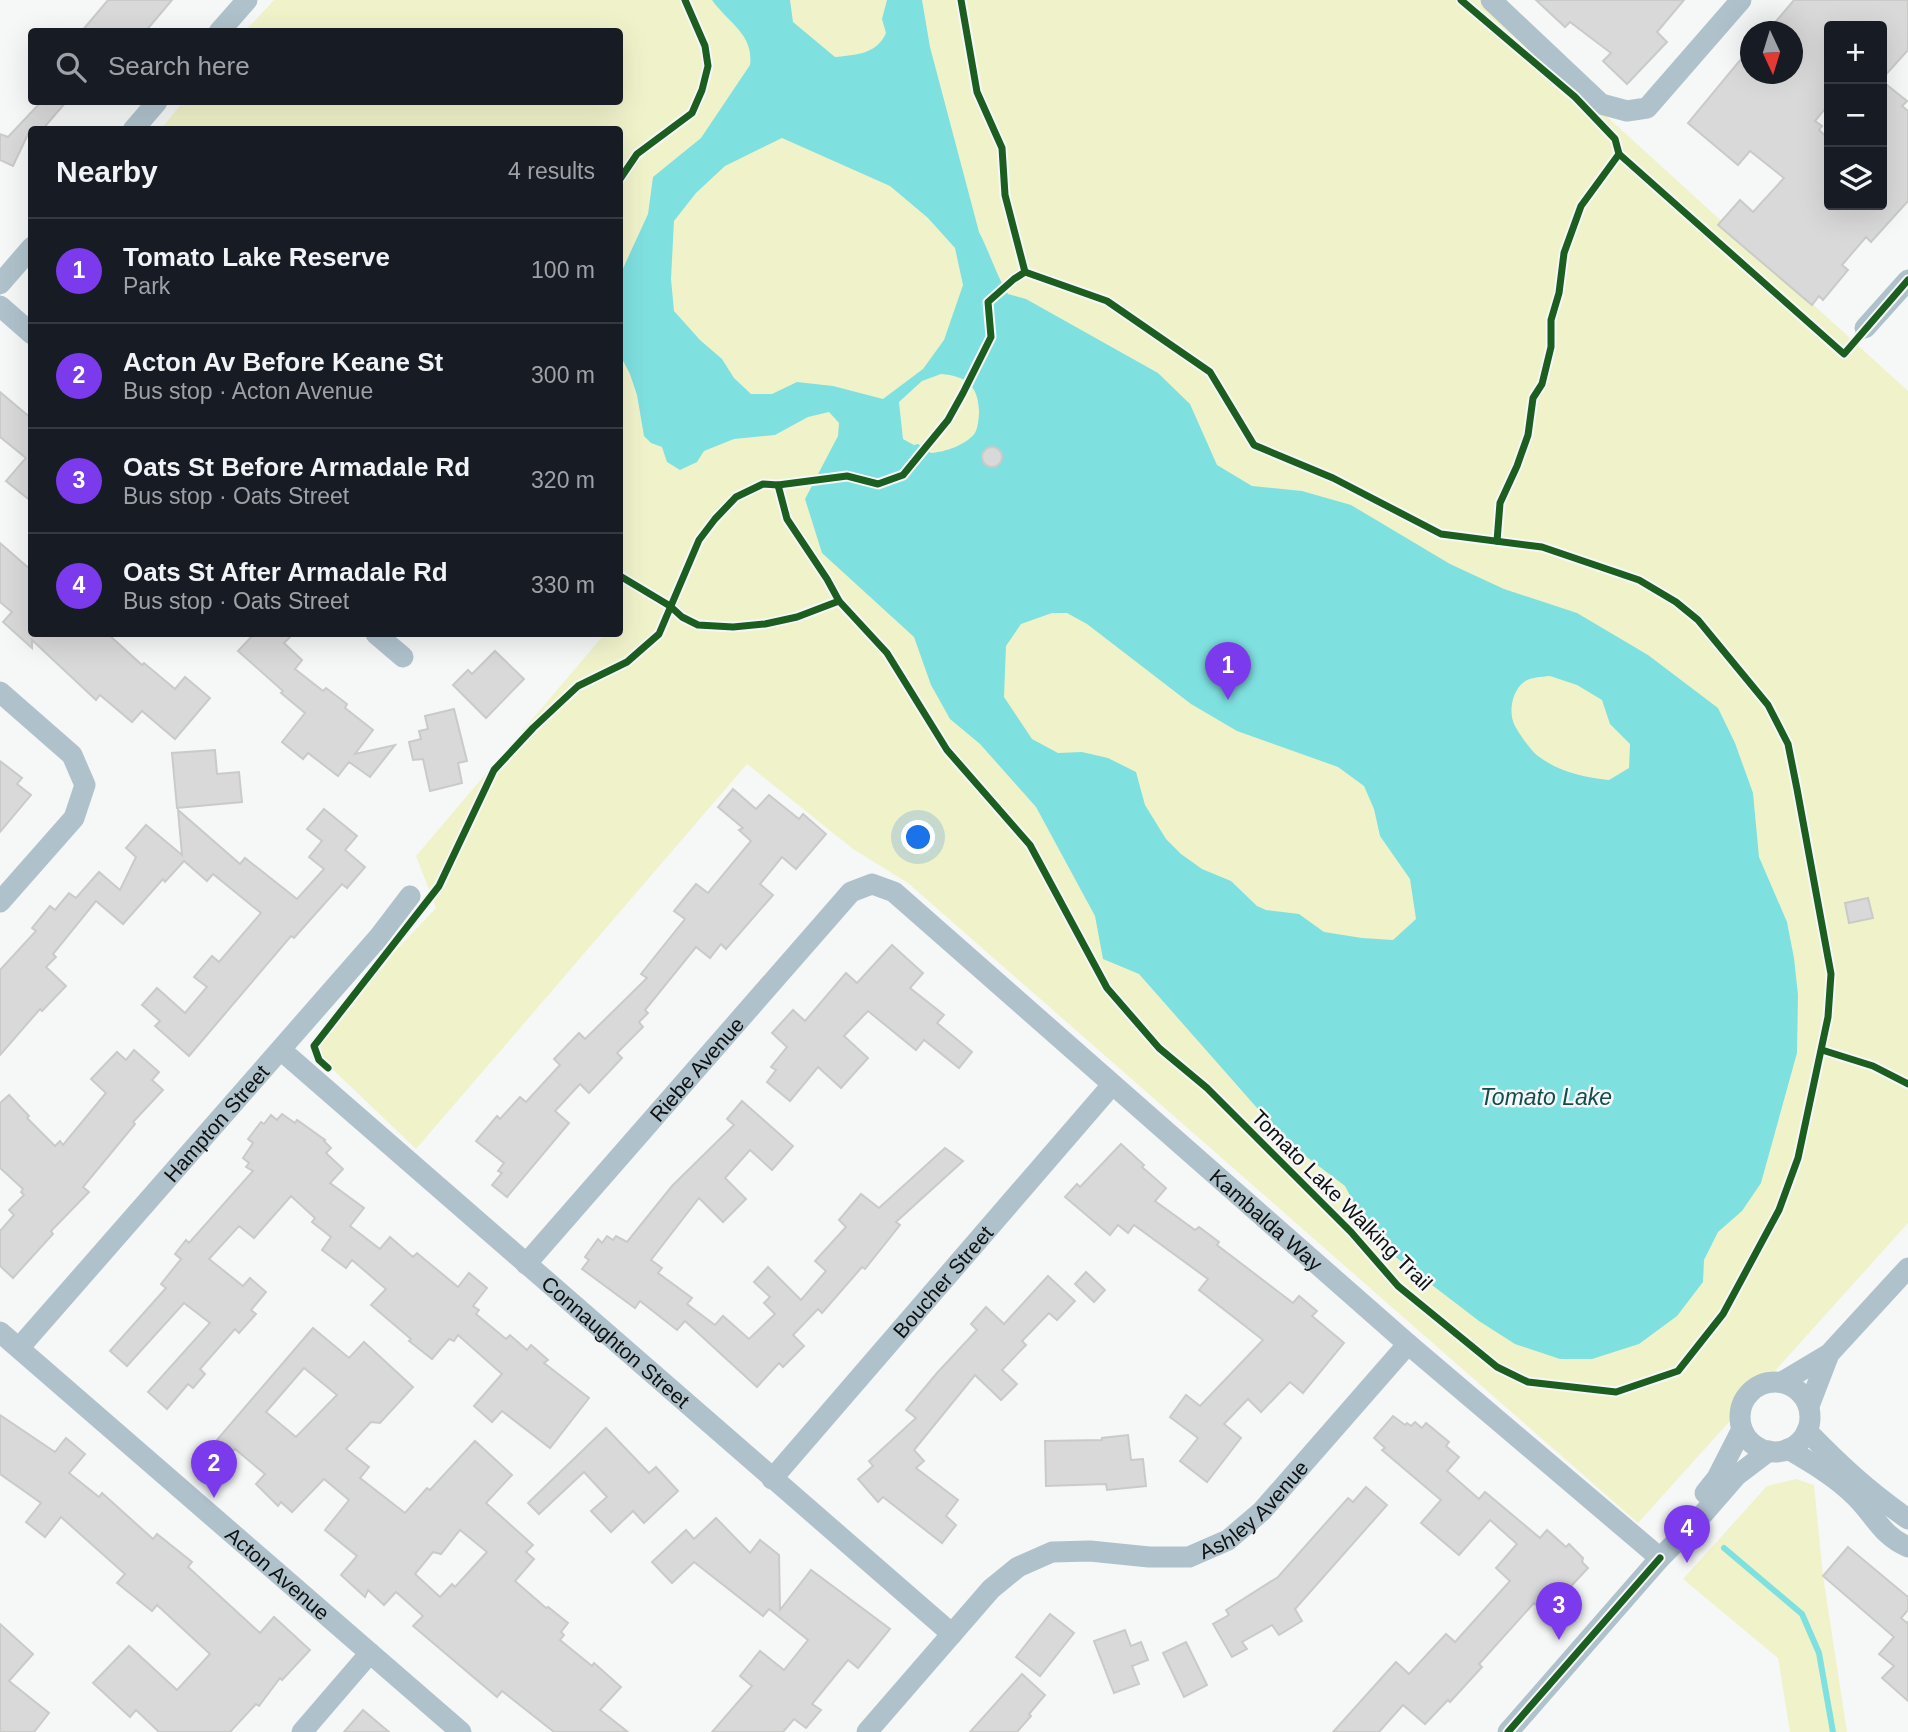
<!DOCTYPE html>
<html lang="en">
<head>
<meta charset="utf-8">
<style>
  :root { --surface:#171b24; --page:#242831; --text:#f1f3f6; --muted:#9ea1a6; --line:#363941; --accent:#7c3aed }
  body { margin:0; font-family:Helvetica,sans-serif; background:var(--page); color:var(--text) }
  .controls { position:absolute; right:21px; top:21px; display:grid; overflow:hidden; border-radius:7px; box-shadow:0 7px 28px #0002 }
  .controls button { width:63px; height:63px; display:grid; place-items:center; padding:0; border:0; border-bottom:2px solid var(--line); background:var(--surface); color:var(--text); font:35px sans-serif }
  .compass { position:absolute; left:1740px; top:21px; width:63px; height:63px; border-radius:50%; background:var(--surface); box-shadow:0 7px 28px #0002; rotate:176deg }
  .you { position:absolute; left:919px; top:838px; width:24px; height:24px; margin:-18px; border:5px solid #fff; border-radius:50%; background:#1a73e8; box-shadow:0 0 0 10px #1a73e833 }
  .badge { display:grid; place-items:center; width:46px; height:46px; border-radius:50%; background:var(--accent); color:#fff; font-size:23px; font-weight:700 }
  .pin { position:absolute; translate:-50% -58px; filter:drop-shadow(0 2px 4px #0008) }
  .pin::after { content:''; position:absolute; top:37px; width:24px; height:21px; background:inherit; clip-path:polygon(0 0,100% 0,50% 100%) }
  .list { margin:0; padding:0; list-style:none }
  h2 { display:flex; justify-content:space-between; align-items:center; height:91px; margin:0; padding:0 28px; font-size:30px }
  h2 small { font-size:23px; font-weight:400; color:var(--muted) }
  .list li { display:grid; grid-template-columns:46px 1fr auto; gap:21px; align-items:center; box-sizing:border-box; height:105px; padding:0 28px; border-top:2px solid var(--line) }
  .list b { display:block; font-size:26px; white-space:nowrap }
  .list p { margin:0; font-size:23px; white-space:nowrap; color:var(--muted) }
  .list em { font-size:23px; font-style:normal; color:var(--muted) }
  .icon { flex:none; width:38px; height:38px; fill:none; stroke:currentColor; stroke-width:2; stroke-linecap:round; stroke-linejoin:round }
  .map { position:relative; flex:none; width:1908px; height:1732px; overflow:hidden }
  .search { position:absolute; background:var(--surface); box-shadow:0 7px 28px #0002; left:28px; top:28px; width:595px; height:77px; display:flex; align-items:center; gap:18px; box-sizing:border-box; padding:0 24px; border-radius:7px; color:var(--muted); font-size:26px }
  .panel { position:absolute; background:var(--surface); box-shadow:0 7px 28px #0002; left:28px; top:126px; width:595px; height:511px; border-radius:7px }
  .map>svg:first-child { display:block }
  .green { fill:#f0f3ca }
  .water { fill:#7fe0e0; fill-rule:evenodd }
  .lines { fill:none; stroke-linecap:round; stroke-linejoin:round }
  .stream { stroke:#7fe0e0; stroke-width:6 }
  .building { fill:#d9d9d9; stroke:#cacac9; stroke-width:2; fill-rule:evenodd }
  .minor { stroke:#afc2cc; stroke-width:21 }
  .cycleway-casing { stroke:#f5f7f8; stroke-width:11 }
  .cycleway { stroke:#1b5e20; stroke-width:7 }
  .labels { text-anchor:middle; dominant-baseline:central; stroke-width:5; stroke-linejoin:round; paint-order:stroke }
  .street-label { font-size:21px; fill:#0f1010; stroke:#f5f7f8 }
  .water-label { font-size:23px; font-style:italic; fill:#114d4d; stroke:#f5f7f8 }
</style>
</head>
<body>
<div class="map">
<svg width="1908" height="1732" viewBox="0 0 1908 1732">
  <rect width="100%" height="100%" fill="#f6f7f7"/>
  <!-- green -->
  <g class="green">
    <polygon points="274,0 1479,0 1908,391 1908,1223 1638,1523 908,883 853,849 747,764 416,1149 325,1062 318,1052 316,1035 436,908 416,856 602,637 599,634 620,634 620,130 160,130 183,102 620,102 620,32 245,31"/>
    <polygon points="1796,1479 1814,1485 1823,1576 1847,1732 1790,1732 1778,1658 1683,1579 1767,1486"/>
  </g>
  <!-- water -->
  <path class="water" d="M712,0H790L793,22L835,57C856,55 877,54 886,33L882,19L887,0H922L930,47L979,232C990,253 996,275 1008,294L1026,299L1158,373L1190,404L1217,465L1252,486L1302,491L1351,505L1450,564L1504,589L1577,613L1648,655L1718,708L1735,743L1753,793L1759,857L1787,922L1794,958L1798,995L1797,1053L1761,1183L1742,1211L1718,1232L1704,1260L1703,1282L1677,1316L1639,1344L1592,1359H1560L1515,1344L1479,1321L1385,1249L1363,1220L1345,1186L1287,1142L1139,974L1103,959L1095,916L1036,807L980,744L950,719L931,685L914,637L822,553L805,499L838,436L839,423L829,412L808,417L775,435L734,439L704,451L697,462L680,470L667,462L662,447L651,443L644,436L637,395L630,374L620,355V275L648,214L653,177L701,138L750,65C754,34 728,23 712,0ZM782,138L890,186L928,218L955,248L963,285L944,340L923,369L883,399L833,386L797,382L772,394H751L734,378L722,359L700,340L674,311L671,279L674,221L696,193L725,166ZM941,374C966,376 978,385 979,411C979,417 978,428 975,433C966,445 945,452 931,453L918,444L914,445L903,439L899,402L922,381ZM1052,613H1067L1087,624L1191,704L1237,731L1338,767L1364,786L1374,809L1380,836L1410,879L1416,919L1393,940L1362,938L1324,932L1299,914L1266,910L1257,906L1231,881L1202,869L1181,854L1166,839L1145,805L1136,772L1108,758L1082,752L1058,753L1032,739L1004,697L1006,646L1021,624ZM1550,676L1577,685L1602,700L1610,724L1630,744L1629,768L1609,780C1583,777 1559,772 1538,756C1532,752 1515,729 1513,721C1509,709 1513,690 1524,682C1531,677 1541,677 1550,676Z"/>
  <g class="lines">
    <!-- stream -->
    <polyline class="stream" points="1724,1548 1802,1614 1819,1653 1833,1732"/>
  </g>
  <!-- building -->
  <g class="building">
    <polygon points="108,0 172,0 145,32 81,32"/>
    <polygon points="1536,0 1684,0 1657,32 1667,42 1627,84 1603,61 1611,53 1570,22 1565,27"/>
    <polygon points="1794,0 1908,0 1908,50 1882,79 1882,26 1829,26 1829,104 1815,121 1822,126 1819,130 1829,139 1829,205 1882,205 1882,81 1907,101 1902,106 1908,111 1908,201 1871,242 1866,237 1842,265 1848,270 1823,300 1819,296 1812,305 1718,225 1740,200 1753,212 1784,178 1750,151 1738,165 1688,123 1751,47 1751,74 1793,74 1793,32 1767,32"/>
    <polygon points="41,102 66,102 42,130 30,130 13,166 0,160 0,134 8,137"/>
    <polygon points="0,392 32,419 32,502 6,481 26,458 0,437"/>
    <circle cx="992" cy="457" r="10"/>
    <polygon points="0,543 32,571 32,634 108,634 142,665 144,663 175,689 185,677 210,698 175,739 142,711 132,722 100,695 96,700 32,640 32,648 3,622 12,612 0,602"/>
    <polygon points="254,634 293,634 284,643 302,660 295,669 323,691 326,688 347,704 345,708 373,730 355,754 395,745 370,777 349,762 338,776 308,753 303,759 282,742 305,713 281,693 283,691 238,651"/>
    <polygon points="495,651 524,679 486,718 453,685 468,670 472,674"/>
    <polygon points="454,709 467,761 458,763 462,783 430,791 423,759 413,760 409,742 421,739 419,731 428,729 425,716"/>
    <polygon points="215,750 217,774 239,772 242,802 177,808 172,753"/>
    <polygon points="0,761 22,778 17,784 31,795 0,832"/>
    <polygon points="733,789 756,809 769,795 799,819 803,814 826,834 796,869 782,857 760,884 773,895 726,949 721,944 710,958 696,947 645,1010 648,1013 639,1022 643,1027 617,1053 622,1058 589,1093 580,1084 555,1111 569,1123 507,1197 492,1185 502,1173 498,1171 504,1163 476,1141 497,1116 500,1119 520,1097 526,1102 560,1065 554,1059 579,1033 585,1039 647,978 641,974 685,919 674,911 696,884 708,893 751,841 739,830 743,828 718,807"/>
    <polygon points="324,809 357,836 345,850 365,867 347,888 342,884 294,938 291,936 189,1056 155,1026 160,1021 142,1005 157,988 185,1013 207,987 194,977 212,956 219,962 261,913 213,874 207,881 184,861 165,882 163,879 123,924 96,901 53,954 56,957 46,967 66,986 42,1011 40,1009 0,1055 0,970 36,931 32,928 50,906 55,910 69,893 76,898 99,872 120,890 136,857 126,848 146,825 182,855 178,810 240,864 245,858 297,899 324,869 309,857 322,841 307,829"/>
    <polygon points="1868,898 1873,918 1849,923 1845,903"/>
    <polygon points="892,945 923,973 910,988 944,1015 937,1023 972,1052 959,1068 924,1040 916,1050 868,1011 844,1036 868,1058 841,1088 818,1067 790,1101 767,1082 776,1070 771,1067 787,1047 772,1033 793,1010 805,1021 846,973 857,983"/>
    <polygon points="134,1050 159,1072 152,1080 163,1090 133,1122 135,1124 83,1187 89,1192 51,1231 53,1234 13,1278 0,1266 0,1231 14,1215 9,1210 24,1195 21,1192 23,1189 0,1168 0,1103 9,1095 29,1116 27,1118 55,1146 60,1141 63,1145 106,1093 91,1079 117,1052 126,1060"/>
    <polygon points="742,1101 793,1146 772,1170 750,1150 725,1178 746,1199 723,1222 699,1198 651,1260 662,1268 658,1273 692,1298 687,1304 715,1325 723,1316 749,1339 775,1314 764,1303 770,1297 754,1282 768,1267 801,1300 826,1271 815,1261 846,1227 839,1220 861,1194 879,1208 945,1148 963,1161 896,1222 900,1225 865,1269 862,1267 822,1313 818,1309 793,1335 804,1346 783,1367 779,1363 757,1387 685,1321 677,1330 640,1301 635,1308 582,1269 589,1260 585,1257 598,1239 602,1243 607,1236 613,1240 616,1236 627,1242 672,1186 734,1125 727,1119"/>
    <polygon points="282,1114 295,1123 297,1120 325,1140 324,1141 331,1148 326,1153 343,1169 330,1183 364,1208 350,1226 380,1249 390,1237 413,1257 417,1253 458,1287 469,1273 487,1288 473,1306 479,1310 476,1314 506,1339 510,1335 527,1350 531,1345 548,1360 544,1363 589,1398 550,1448 502,1411 492,1422 474,1406 502,1374 458,1335 454,1341 449,1339 432,1359 409,1341 411,1339 371,1305 386,1289 352,1260 346,1268 322,1250 331,1237 312,1222 315,1218 291,1196 254,1238 239,1226 209,1259 243,1286 250,1278 266,1292 251,1310 256,1314 239,1333 235,1329 200,1369 205,1374 193,1388 188,1384 167,1409 148,1392 210,1323 184,1303 127,1366 110,1351 166,1288 161,1284 181,1259 175,1254 186,1240 189,1243 253,1171 246,1167 249,1163 243,1158 253,1143 248,1139 261,1122 264,1124 271,1115 277,1120"/>
    <polygon points="1121,1144 1144,1165 1142,1167 1166,1188 1155,1201 1195,1230 1199,1227 1219,1242 1217,1245 1293,1303 1299,1296 1317,1311 1312,1316 1344,1343 1303,1393 1290,1382 1261,1412 1248,1399 1224,1424 1241,1438 1207,1482 1180,1461 1198,1438 1170,1417 1186,1395 1200,1406 1263,1340 1199,1290 1208,1279 1134,1225 1128,1233 1118,1225 1110,1235 1065,1197 1077,1184 1080,1187"/>
    <polygon points="1086,1272 1105,1290 1094,1302 1075,1284"/>
    <polygon points="1048,1276 1075,1301 1057,1320 1049,1313 1022,1341 1026,1345 1002,1370 1017,1384 1001,1400 975,1375 914,1450 924,1461 916,1468 958,1500 946,1516 956,1525 942,1543 883,1497 878,1502 858,1479 873,1466 869,1461 916,1418 906,1410 937,1373 977,1330 971,1324 986,1307 1004,1324"/>
    <path d="M313,1328L349,1358L364,1342L413,1387L380,1423L371,1422L346,1449L369,1467L360,1478L405,1513L427,1488L430,1490L475,1441L512,1475L486,1503L533,1545L526,1552L534,1559L515,1581L546,1608L548,1607L568,1623L561,1632L564,1635L560,1640L592,1666L594,1663L621,1687L600,1710L628,1732H554L502,1691L497,1697L413,1626L423,1616L396,1592L384,1605L368,1590L365,1597L341,1575L357,1556L325,1530L349,1500L324,1479L292,1512L281,1502L278,1506L256,1484L265,1474L235,1449L225,1460L210,1448ZM304,1368L337,1395L296,1437L266,1412ZM460,1530L487,1552L455,1587L452,1584L440,1597L415,1574L433,1552L441,1554Z"/>
    <polygon points="0,1415 55,1452 66,1438 85,1454 69,1473 99,1497 102,1493 153,1539 157,1534 192,1562 188,1567 260,1633 274,1617 310,1650 282,1680 280,1678 259,1706 256,1704 230,1732 159,1732 136,1710 130,1717 93,1683 129,1646 177,1690 210,1654 157,1605 152,1611 117,1583 125,1574 61,1517 45,1537 26,1522 41,1503 0,1474"/>
    <polygon points="1393,1416 1405,1425 1407,1423 1411,1426 1415,1422 1422,1428 1426,1423 1449,1442 1446,1446 1459,1457 1447,1471 1479,1499 1485,1492 1540,1538 1547,1530 1566,1547 1569,1544 1583,1558 1582,1562 1588,1568 1545,1614 1534,1603 1479,1664 1482,1667 1450,1702 1448,1700 1425,1724 1403,1705 1379,1732 1333,1732 1396,1662 1409,1674 1446,1634 1455,1642 1510,1581 1496,1568 1517,1544 1490,1520 1459,1555 1421,1523 1441,1500 1382,1450 1385,1448 1374,1438"/>
    <polygon points="606,1428 649,1473 656,1467 678,1491 644,1523 633,1511 611,1532 591,1511 607,1497 584,1472 539,1514 528,1503"/>
    <polygon points="1128,1435 1131,1460 1143,1459 1146,1486 1107,1490 1106,1484 1046,1486 1045,1441 1102,1440 1102,1438"/>
    <polygon points="1366,1487 1387,1505 1295,1609 1302,1621 1279,1635 1272,1625 1242,1642 1247,1649 1232,1657 1213,1624 1229,1615 1226,1610 1278,1577 1348,1498 1353,1502"/>
    <polygon points="716,1518 750,1553 760,1540 779,1555 780,1610 811,1570 890,1629 858,1668 848,1660 812,1704 821,1710 806,1728 794,1719 783,1732 712,1732 752,1686 740,1676 760,1651 784,1670 808,1640 769,1609 763,1616 694,1562 672,1583 652,1562 686,1530 694,1539"/>
    <polygon points="1848,1547 1908,1597 1908,1610 1901,1618 1907,1623 1908,1622 1908,1701 1882,1678 1894,1666 1879,1654 1894,1637 1823,1576"/>
    <polygon points="1050,1614 1074,1633 1040,1676 1016,1657"/>
    <polygon points="0,1624 33,1654 9,1681 49,1713 34,1732 0,1732"/>
    <polygon points="1125,1630 1131,1646 1141,1642 1148,1660 1132,1666 1139,1684 1114,1693 1094,1641"/>
    <polygon points="1186,1642 1207,1685 1184,1697 1163,1653"/>
    <polygon points="1022,1674 1045,1695 1029,1714 1031,1716 1017,1732 970,1732"/>
    <polygon points="363,1710 389,1732 344,1732"/>
  </g>
  <g class="lines">
    <!-- minor -->
    <g class="minor">
      <polyline points="1491,0 1601,104 1627,111 1647,108 1741,0"/>
      <polyline points="219,32 247,0"/>
      <polyline points="133,130 157,102"/>
      <polyline points="0,284 32,247"/>
      <polyline points="0,306 32,334"/>
      <polyline points="1865,328 1908,280"/>
      <polyline points="376,634 403,657"/>
      <polyline points="0,692 72,755 85,785 74,818 0,902"/>
      <path id="s1" d="M281,1050L952,1634"/>
      <path id="s2" d="M526,1264L851,892L872,884L894,892L1408,1344L1660,1558"/>
      <path id="s3" d="M0,1332L461,1732"/>
      <path id="s4" d="M19,1348L378,938L410,896"/>
      <polyline points="1782,1382 1829,1354 1908,1268"/>
      <circle cx="1775" cy="1417" r="35"/>
      <polyline points="1809,1406 1829,1354"/>
      <path d="M1807,1431C1841,1466 1868,1491 1908,1519"/>
      <path d="M1788,1449C1812,1463 1836,1477 1856,1497C1876,1517 1881,1535 1908,1547"/>
      <path id="s5" d="M772,1479L1112,1085"/>
      <polyline points="1705,1493 1717,1478 1742,1429"/>
      <polyline points="302,1732 370,1653"/>
      <path id="s6" d="M867,1732L991,1589L1018,1567L1052,1552L1090,1551L1149,1557H1189L1228,1540L1262,1511L1408,1344"/>
      <polyline points="1508,1732 1660,1558 1697,1521 1736,1476 1769,1451"/>
    </g>
    <!-- cycleway casing -->
    <g class="cycleway-casing">
      <g id="cycleway">
        <polyline points="961,0 977,92 1002,148 1005,195 1025,272"/>
        <polyline points="1461,0 1575,97 1615,139 1619,154 1844,354 1908,280"/>
        <polyline points="620,179 637,154 692,113 702,90 708,66 705,46 685,0"/>
        <polyline points="778,485 787,519 827,579 839,601"/>
        <polyline points="1497,541 1500,503 1517,466 1528,435 1533,398 1542,384 1551,347 1551,320 1559,293 1564,253 1581,206 1619,154"/>
        <polyline points="620,576 670,606 682,617 698,625 733,627 765,624 797,617 839,601 887,653 947,750 1030,845 1107,988 1159,1048 1207,1088 1351,1232 1398,1286 1497,1367 1528,1382 1616,1392 1678,1371 1723,1314 1779,1210 1798,1158 1828,1017 1831,974 1797,789 1788,744 1768,705 1698,620 1676,602 1639,580 1542,547 1441,534 1333,478 1254,445 1210,372 1107,301 1025,272"/>
        <polyline points="1822,1050 1873,1066 1908,1084"/>
        <polyline points="328,1068 319,1060 314,1046 439,886 494,770 533,728 578,686 627,662 659,634 699,540 715,519 736,497 763,484 778,485 847,476 878,484 903,475 948,420 963,393 991,337 988,302 1014,279 1025,272"/>
        <polyline points="1508,1732 1660,1558"/>
      </g>
    </g>
    <!-- cycleway -->
    <use href="#cycleway" class="cycleway"/>
  </g>
  <g class="labels">
    <!-- street labels -->
    <g class="street-label">
      <text stroke="none"><textPath href="#s2" startOffset="259">Riebe Avenue</textPath></text>
      <text stroke="none"><textPath href="#s4" startOffset="299">Hampton Street</textPath></text>
      <text transform="translate(1342 1200) rotate(45)">Tomato Lake Walking Trail</text>
      <text stroke="none"><textPath href="#s2" startOffset="1036">Kambalda Way</textPath></text>
      <text stroke="none"><textPath href="#s5" startOffset="261">Boucher Street</textPath></text>
      <text stroke="none"><textPath href="#s1" startOffset="444">Connaughton Street</textPath></text>
      <text stroke="none"><textPath href="#s6" startOffset="480">Ashley Avenue</textPath></text>
      <text stroke="none"><textPath href="#s3" startOffset="368">Acton Avenue</textPath></text>
    </g>
    <!-- water labels -->
    <g class="water-label">
      <text x="1546" y="1097">Tomato Lake</text>
    </g>
  </g>
</svg>
<div class="controls">
<button>+</button>
<button>−</button>
<button><svg class="icon" aria-label="layers" viewBox="0 0 24 24"><path d="M12 4l9 5-9 5-9-5zM3 14l9 5 9-5"/></svg></button>
</div>
<svg class="compass" viewBox="-18 -18 36 36"><path d="M0-13l5 13h-10z" fill="#e53935"/><path d="M0 13l5-13h-10z" fill="#9ea1a6"/></svg>
<div class="you"></div>
<div class="pin badge" style="left:1228px;top:700px">1</div>
<div class="pin badge" style="left:214px;top:1498px">2</div>
<div class="pin badge" style="left:1559px;top:1640px">3</div>
<div class="pin badge" style="left:1687px;top:1563px">4</div>
<div class="search"><svg class="icon" aria-label="search" viewBox="0 0 24 24"><circle cx="10" cy="10" r="6"/><path d="M15 15l6 6"/></svg>Search here</div>
<section class="panel">
<h2>Nearby<small>4 results</small></h2>
<ul class="list">
<li><span class="badge">1</span><div><b>Tomato Lake Reserve</b><p>Park</p></div><em>100 m</em></li>
<li><span class="badge">2</span><div><b>Acton Av Before Keane St</b><p>Bus stop · Acton Avenue</p></div><em>300 m</em></li>
<li><span class="badge">3</span><div><b>Oats St Before Armadale Rd</b><p>Bus stop · Oats Street</p></div><em>320 m</em></li>
<li><span class="badge">4</span><div><b>Oats St After Armadale Rd</b><p>Bus stop · Oats Street</p></div><em>330 m</em></li>
</ul>
</section>
</div>
</body>
</html>
